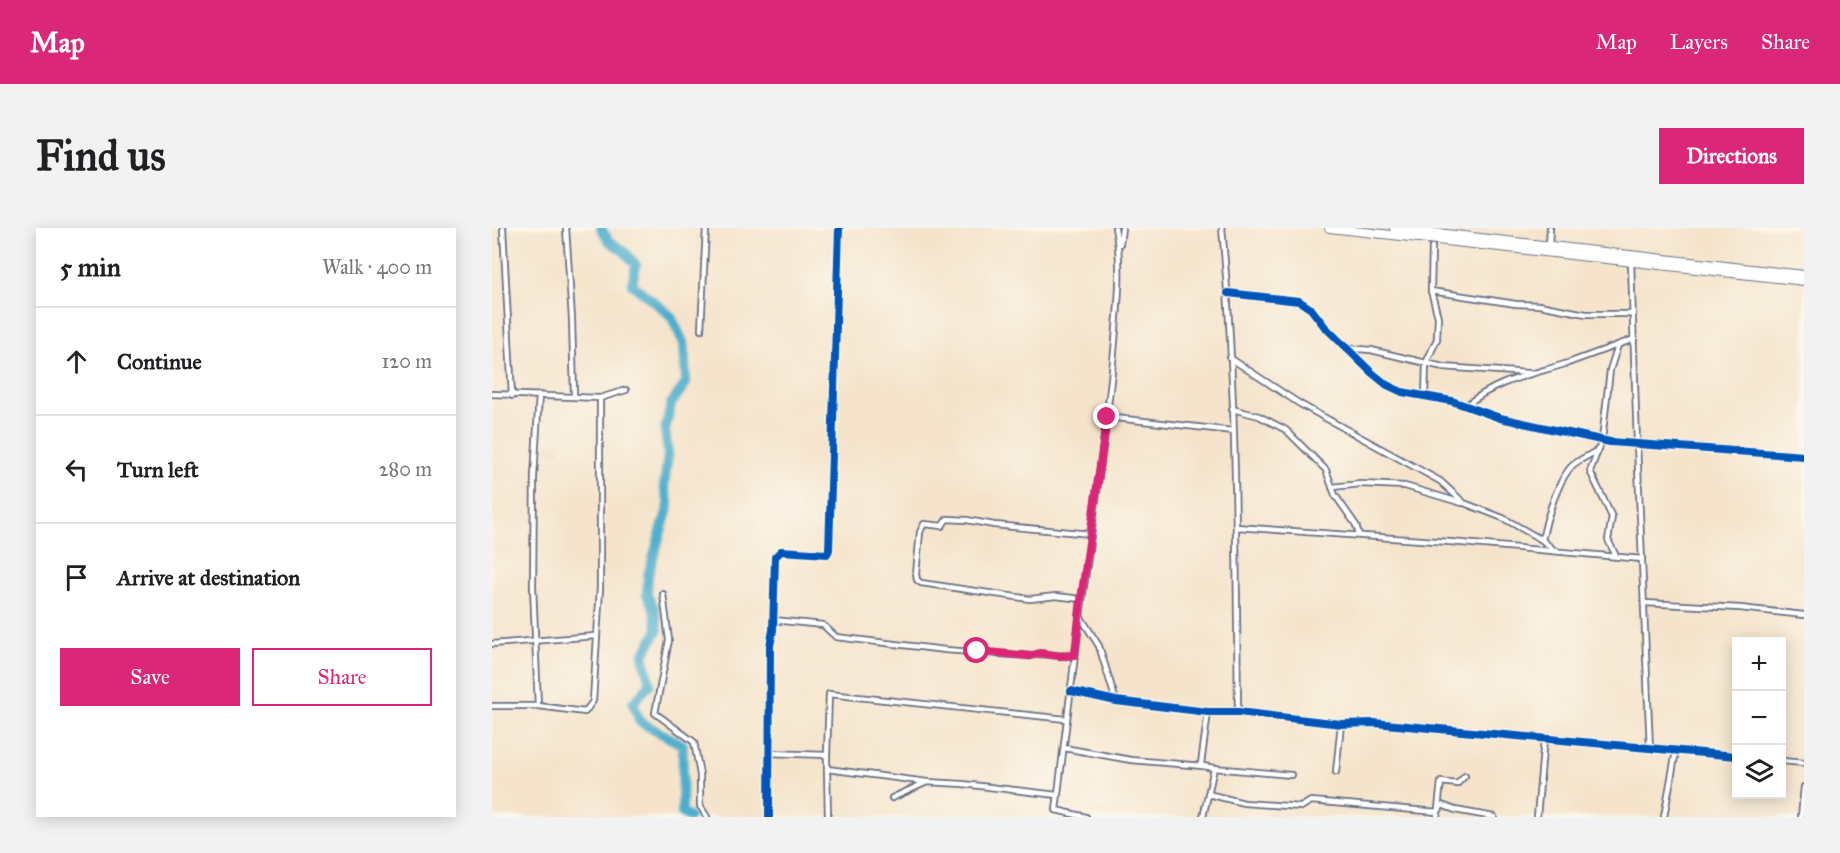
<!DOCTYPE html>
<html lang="en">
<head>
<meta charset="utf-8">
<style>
  :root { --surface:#fff; --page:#f2f2f2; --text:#202124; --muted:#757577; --line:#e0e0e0; --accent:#db2777 }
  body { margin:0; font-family:"IM FELL Great Primer",serif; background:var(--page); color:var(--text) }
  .controls { position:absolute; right:18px; bottom:18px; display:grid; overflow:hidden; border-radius:0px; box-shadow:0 3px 15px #0003 }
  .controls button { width:54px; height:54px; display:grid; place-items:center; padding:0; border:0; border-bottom:2px solid var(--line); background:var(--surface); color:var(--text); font:30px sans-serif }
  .stop { position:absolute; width:18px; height:18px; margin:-14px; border:4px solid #db2777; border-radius:50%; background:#fff }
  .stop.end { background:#db2777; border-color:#fff; box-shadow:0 2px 6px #0008 }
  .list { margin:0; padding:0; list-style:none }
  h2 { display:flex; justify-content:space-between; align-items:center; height:78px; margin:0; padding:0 24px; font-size:26px }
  h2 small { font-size:20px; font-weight:400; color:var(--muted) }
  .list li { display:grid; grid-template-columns:39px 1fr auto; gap:18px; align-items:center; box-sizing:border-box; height:108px; padding:0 24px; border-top:2px solid var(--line) }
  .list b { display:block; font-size:22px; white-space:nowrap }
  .list em { font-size:20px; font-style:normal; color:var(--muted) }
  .actions { display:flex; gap:12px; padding:18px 24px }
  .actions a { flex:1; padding:14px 0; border:2px solid var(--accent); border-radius:0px; text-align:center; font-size:21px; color:var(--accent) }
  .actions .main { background:var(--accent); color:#fff }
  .icon { flex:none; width:33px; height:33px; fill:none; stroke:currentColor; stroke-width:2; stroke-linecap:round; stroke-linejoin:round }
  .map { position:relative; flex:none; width:1312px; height:589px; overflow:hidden; border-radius:0px }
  header { display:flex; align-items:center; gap:36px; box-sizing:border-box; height:84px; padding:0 30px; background:var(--accent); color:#fff }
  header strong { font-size:28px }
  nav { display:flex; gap:33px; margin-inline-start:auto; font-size:21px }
  .intro { display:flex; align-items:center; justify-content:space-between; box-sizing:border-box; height:144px; padding:0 36px }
  h1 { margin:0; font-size:42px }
  .button { padding:15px 27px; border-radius:0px; background:var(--accent); color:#fff; font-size:21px; font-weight:700 }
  main { display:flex; gap:36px; padding:0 36px }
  aside { flex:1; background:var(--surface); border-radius:0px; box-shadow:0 3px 15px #0003 }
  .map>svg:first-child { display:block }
  .built { fill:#ebd8ba }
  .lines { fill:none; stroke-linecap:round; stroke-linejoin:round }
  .river { stroke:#4daecc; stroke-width:10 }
  .minor-casing { stroke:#676e84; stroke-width:8 }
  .primary-casing { stroke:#676e84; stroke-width:10 }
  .minor { stroke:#fff; stroke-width:4.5 }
  .primary { stroke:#fff; stroke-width:8 }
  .cycleway-casing { stroke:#fbf7ec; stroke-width:11 }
  .cycleway { stroke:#0057b8; stroke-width:8 }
  .route { stroke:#db2777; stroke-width:8 }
</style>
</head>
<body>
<header>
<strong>Map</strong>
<nav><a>Map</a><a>Layers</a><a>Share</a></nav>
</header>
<div class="intro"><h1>Find us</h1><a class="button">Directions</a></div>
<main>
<aside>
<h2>5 min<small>Walk · 400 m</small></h2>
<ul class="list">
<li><svg class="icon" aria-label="ahead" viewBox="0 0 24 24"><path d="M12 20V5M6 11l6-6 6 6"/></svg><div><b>Continue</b></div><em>120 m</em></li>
<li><svg class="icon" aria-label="left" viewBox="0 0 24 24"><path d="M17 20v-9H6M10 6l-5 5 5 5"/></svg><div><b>Turn left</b></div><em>280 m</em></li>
<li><svg class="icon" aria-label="arrive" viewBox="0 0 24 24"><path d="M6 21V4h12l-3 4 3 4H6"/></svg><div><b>Arrive at destination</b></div></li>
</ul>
<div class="actions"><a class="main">Save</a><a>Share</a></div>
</aside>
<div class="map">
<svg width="1312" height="589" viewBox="0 0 1312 589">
  <rect width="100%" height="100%" fill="#fbf7ec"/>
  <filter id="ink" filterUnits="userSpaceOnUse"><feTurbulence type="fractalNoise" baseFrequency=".0167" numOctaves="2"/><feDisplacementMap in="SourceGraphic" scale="12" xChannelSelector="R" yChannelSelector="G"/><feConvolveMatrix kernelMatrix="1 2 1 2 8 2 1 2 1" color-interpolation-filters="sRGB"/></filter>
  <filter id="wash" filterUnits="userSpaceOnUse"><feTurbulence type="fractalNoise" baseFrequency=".008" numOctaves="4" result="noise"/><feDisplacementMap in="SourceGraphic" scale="24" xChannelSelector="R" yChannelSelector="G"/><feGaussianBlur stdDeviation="1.35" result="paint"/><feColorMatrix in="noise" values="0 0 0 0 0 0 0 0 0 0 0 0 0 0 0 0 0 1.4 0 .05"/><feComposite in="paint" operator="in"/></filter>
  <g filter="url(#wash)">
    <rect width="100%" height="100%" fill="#f5e4cb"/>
    <!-- built -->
    <polygon class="built" points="55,214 68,215 67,226 54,225"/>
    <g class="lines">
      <!-- river -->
      <polyline class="river" points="109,0 117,13 132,23 144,37 140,56 179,88 192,116 194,155 179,176 173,202 176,226 172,258 177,277 156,347 155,367 162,380 166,402 151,427 158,456 141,475 148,494 191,517 190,585 197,589"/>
    </g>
  </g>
  <g filter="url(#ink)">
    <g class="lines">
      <!-- minor casing -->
      <g class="minor-casing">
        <g id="minor">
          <polyline points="11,0 20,168"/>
          <polyline points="74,0 80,91 82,167"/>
          <path d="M730,0C745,161 744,323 746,484"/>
          <polyline points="628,16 630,0"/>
          <polyline points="1057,17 1058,0"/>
          <polyline points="940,19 939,63 1024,76 1047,77 1094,86 1141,86"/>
          <polyline points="1139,34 1145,216 1158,521"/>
          <polyline points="736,65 807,73 819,81 833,99 879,144 895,157 910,164 960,173 1008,190 1118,214 1312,228"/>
          <polyline points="209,102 214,0"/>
          <polyline points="854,120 879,122 951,139 1037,145"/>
          <polyline points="738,130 808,176 948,253 972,275 1011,290 1050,312"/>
          <polyline points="0,166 108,170 134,162"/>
          <polyline points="933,169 934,135 945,111 946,89 939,63"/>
          <path d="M973,178C1008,151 1035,148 1076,135C1098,127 1120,119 1142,111"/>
          <polyline points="740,181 767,188 794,202 834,242 843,267 864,297 867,307"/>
          <polyline points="615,189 741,203"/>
          <polyline points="840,259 869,256 913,258 970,275"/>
          <polyline points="744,299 958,314 1150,331"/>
          <path d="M1062,322L1050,312C1054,292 1066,251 1081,237C1088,231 1098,227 1106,222"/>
          <polyline points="1124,328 1116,312 1120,289 1098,243 1110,212 1118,142 1126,117"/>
          <polyline points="171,366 177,412 163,485 202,514 208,547 208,578 215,589"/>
          <polyline points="589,371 564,368 538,371 429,355 425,352 424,346 428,304 432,296 450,298 455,291 475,292 502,297 599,306"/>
          <polyline points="1152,375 1248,380 1312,387"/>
          <polyline points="588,388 607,418 624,473"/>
          <path d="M281,392L331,397L344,409L453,422L538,428C553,423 567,430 583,427"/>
          <polyline points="0,416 104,408"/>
          <polyline points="579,463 624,473 716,484 746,484 849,496 882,495 1244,528"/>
          <polyline points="0,478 46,478 93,484 101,473 108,360 108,170"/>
          <polyline points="46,478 41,358 42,248 47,167"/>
          <polyline points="572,520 639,532 711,538"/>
          <polyline points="276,525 335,527 335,541 435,554"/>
          <polyline points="335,527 337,466 574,491"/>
          <polyline points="1290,533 1312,535"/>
          <polyline points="722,540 799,547"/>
          <polyline points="335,541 336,589"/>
          <polyline points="844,544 849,496"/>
          <polyline points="716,566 752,575 809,579 819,573 946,584 950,577 963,582 1002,589"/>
          <polyline points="400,570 435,554 471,556 565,567"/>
          <polyline points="277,589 278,418 281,402 283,329 289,323 335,326 337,322 347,0"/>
          <path d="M594,589L564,582C575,491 586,399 599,307C608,242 617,178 623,113C626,75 631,38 623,0"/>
          <polyline points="711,589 722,540 711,538 709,536 716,484"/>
          <polyline points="945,589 949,554 965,556 973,548"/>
          <polyline points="1045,589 1052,511"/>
          <polyline points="1172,589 1184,523"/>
          <polyline points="1309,589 1312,559"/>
        </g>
      </g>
      <!-- primary casing -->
      <g class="primary-casing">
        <g id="primary">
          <polyline points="837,0 1312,53"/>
          <polyline points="902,0 1312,47"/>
        </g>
      </g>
      <!-- minor -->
      <use href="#minor" class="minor"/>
      <!-- primary -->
      <use href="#primary" class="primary"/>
      <!-- cycleway casing -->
      <g class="cycleway-casing">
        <g id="cycleway">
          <polyline points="736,65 807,73 819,81 833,99 879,144 895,157 910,164 960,173 1008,190 1118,214 1312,228"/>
          <polyline points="579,463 624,473 716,484 746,484 849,496 882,495 1244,528"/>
          <polyline points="277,589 278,418 281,402 283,329 289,323 335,326 337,322 347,0"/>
        </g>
      </g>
      <!-- cycleway -->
      <use href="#cycleway" class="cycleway"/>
    </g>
  </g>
  <g class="lines" filter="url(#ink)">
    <!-- route -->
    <polyline class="route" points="485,423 538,428 548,425 567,428 583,427 589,371 615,189"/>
  </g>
</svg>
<div class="controls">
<button>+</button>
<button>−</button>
<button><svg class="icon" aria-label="layers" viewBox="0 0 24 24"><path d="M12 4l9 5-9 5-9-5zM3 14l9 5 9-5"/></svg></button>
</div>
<div class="stop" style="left:485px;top:423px"></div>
<div class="stop end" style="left:615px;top:189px"></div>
</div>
</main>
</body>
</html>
